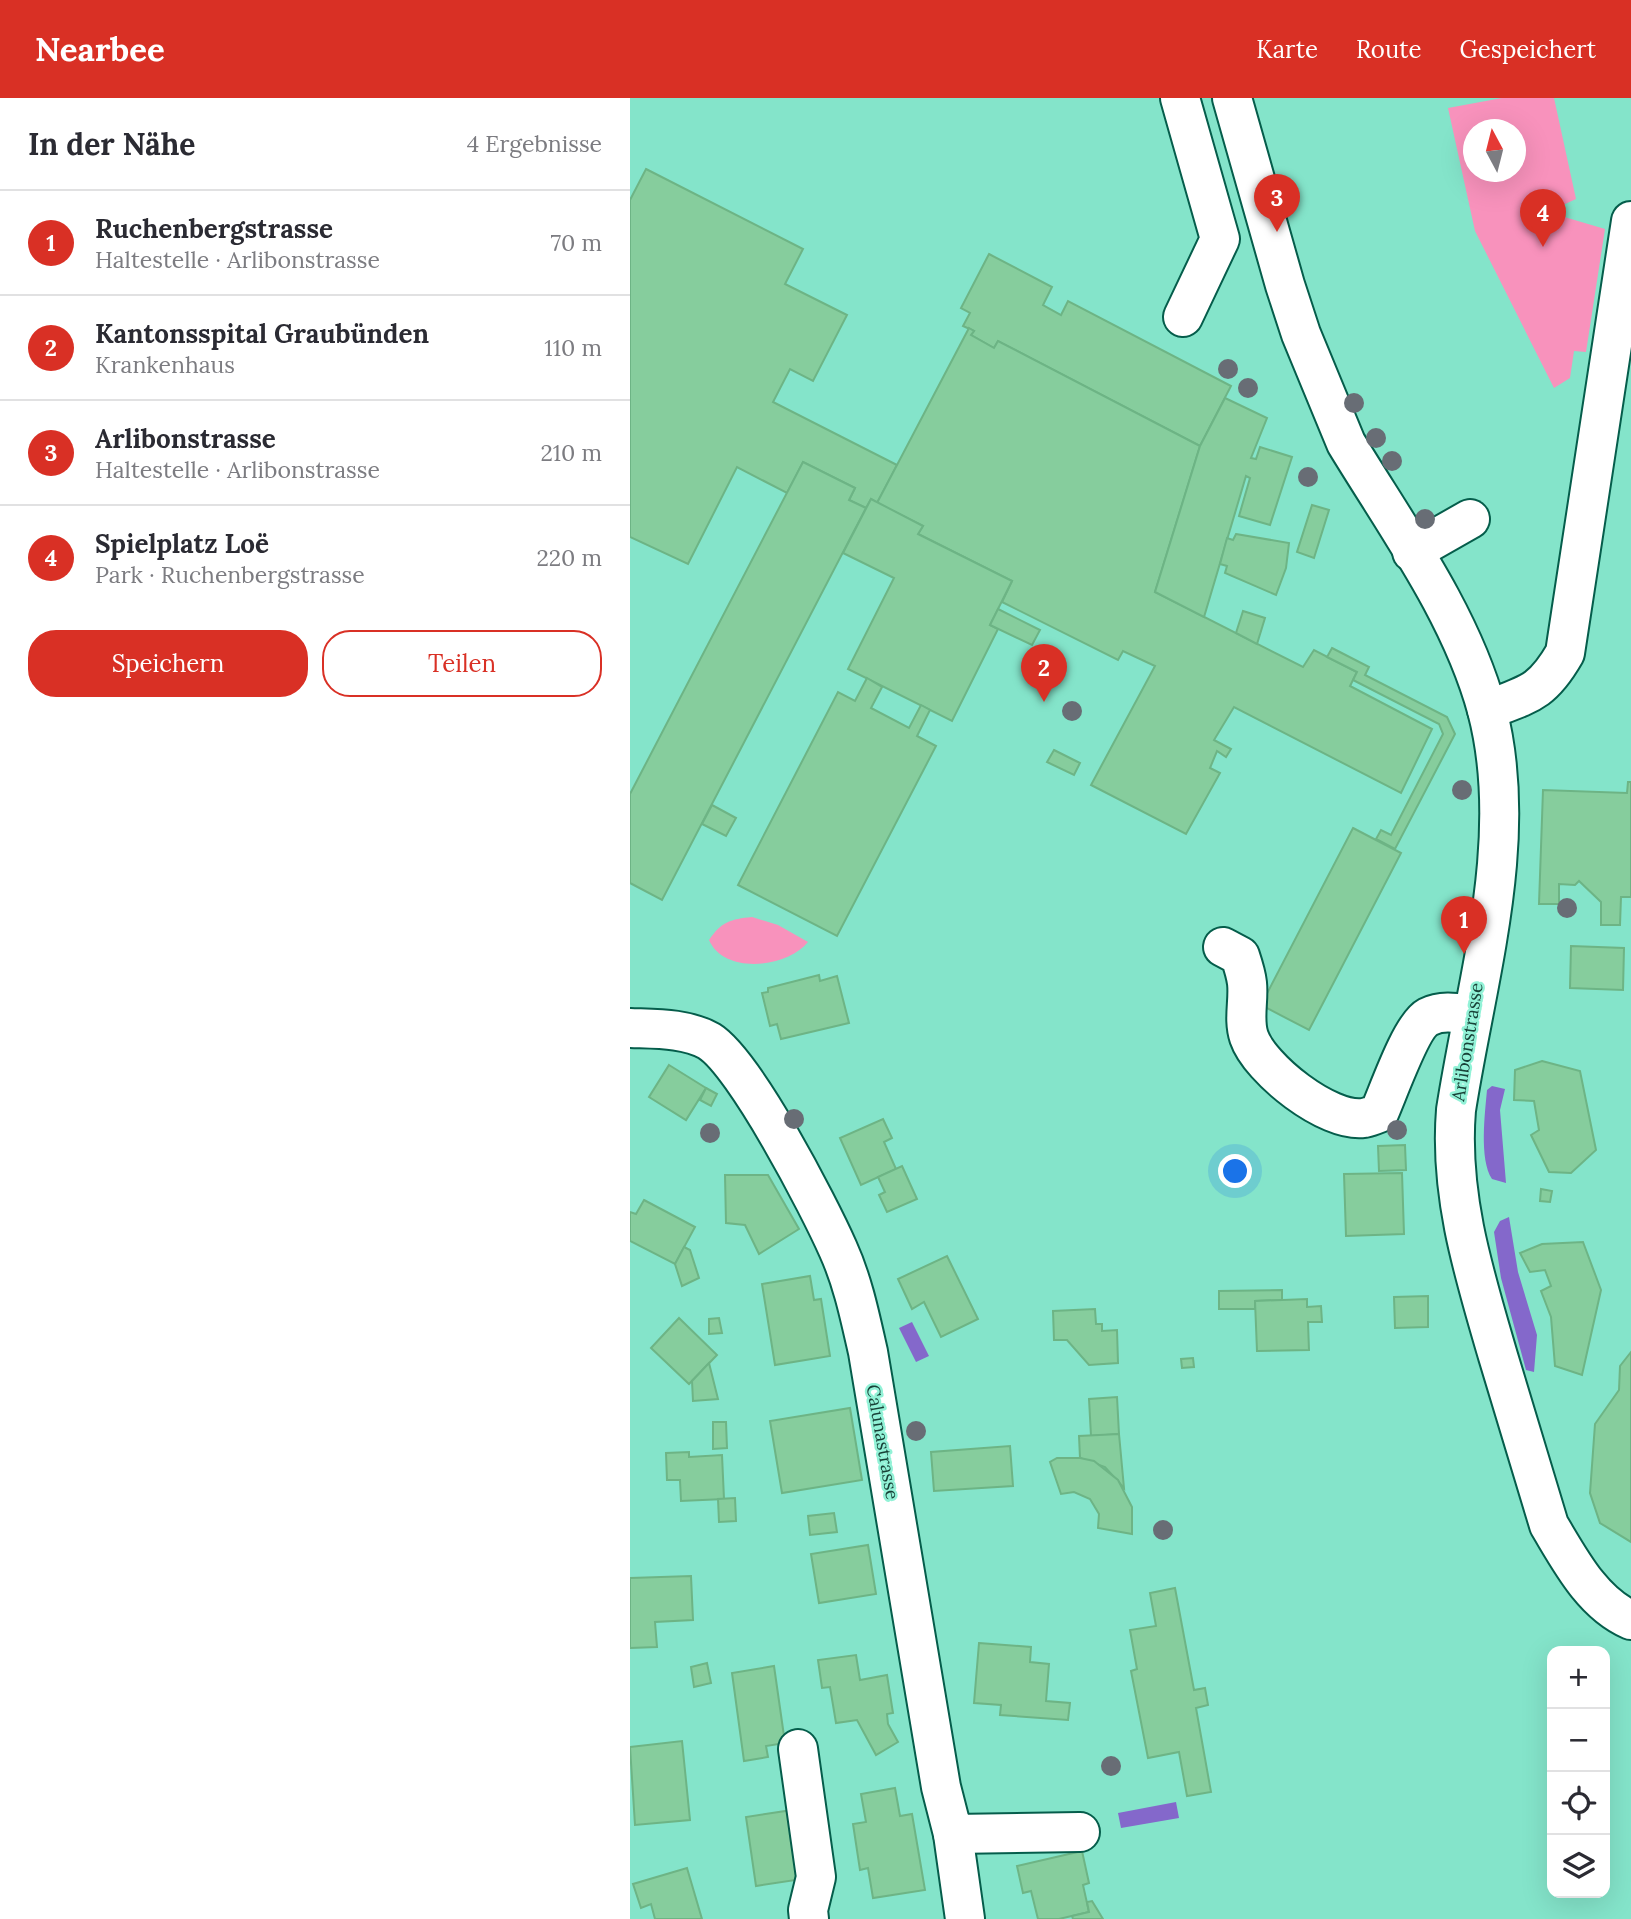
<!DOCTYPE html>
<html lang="de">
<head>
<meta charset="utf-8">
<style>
  :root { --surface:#fff; --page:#f7f7f7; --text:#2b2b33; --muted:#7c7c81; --line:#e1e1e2; --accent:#d93025 }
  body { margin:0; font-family:Lora,serif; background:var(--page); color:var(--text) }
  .controls { position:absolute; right:21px; bottom:21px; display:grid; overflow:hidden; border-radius:14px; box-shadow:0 7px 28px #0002 }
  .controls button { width:63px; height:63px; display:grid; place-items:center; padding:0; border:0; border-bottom:2px solid var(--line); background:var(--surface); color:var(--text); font:35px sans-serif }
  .compass { position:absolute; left:833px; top:21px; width:63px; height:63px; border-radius:50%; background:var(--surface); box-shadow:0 7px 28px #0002; rotate:353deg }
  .you { position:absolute; left:606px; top:1074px; width:24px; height:24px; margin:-18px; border:5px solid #fff; border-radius:50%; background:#1a73e8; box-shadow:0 0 0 10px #1a73e833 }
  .badge { display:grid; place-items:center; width:46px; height:46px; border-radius:50%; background:var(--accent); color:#fff; font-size:23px; font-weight:700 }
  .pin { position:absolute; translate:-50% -58px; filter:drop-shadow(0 2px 4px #0008) }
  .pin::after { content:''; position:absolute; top:37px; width:24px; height:21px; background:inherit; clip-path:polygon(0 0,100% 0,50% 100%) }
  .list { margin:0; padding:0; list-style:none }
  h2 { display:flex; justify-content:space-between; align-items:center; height:91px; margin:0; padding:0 28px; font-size:30px }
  h2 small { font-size:23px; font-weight:400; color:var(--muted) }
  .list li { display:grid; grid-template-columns:46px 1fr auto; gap:21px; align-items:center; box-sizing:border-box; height:105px; padding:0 28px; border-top:2px solid var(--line) }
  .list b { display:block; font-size:26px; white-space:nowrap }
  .list p { margin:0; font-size:23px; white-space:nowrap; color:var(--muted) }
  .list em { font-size:23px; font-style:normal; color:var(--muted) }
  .actions { display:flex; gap:14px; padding:21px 28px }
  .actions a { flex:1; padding:16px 0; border:2px solid var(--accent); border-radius:28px; text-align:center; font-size:24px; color:var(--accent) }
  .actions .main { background:var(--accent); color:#fff }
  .icon { flex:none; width:38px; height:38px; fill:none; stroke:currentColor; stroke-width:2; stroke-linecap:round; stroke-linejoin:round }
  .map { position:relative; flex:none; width:1001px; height:1821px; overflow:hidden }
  header { display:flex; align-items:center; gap:42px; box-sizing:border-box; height:98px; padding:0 35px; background:var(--accent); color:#fff }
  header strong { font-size:33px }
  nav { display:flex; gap:38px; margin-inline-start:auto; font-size:24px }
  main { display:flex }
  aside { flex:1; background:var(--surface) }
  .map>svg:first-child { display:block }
  .green { fill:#f892bc; fill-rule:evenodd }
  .water { fill:#8468cb }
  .building { fill:#86cd9d; stroke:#6db485; stroke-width:2 }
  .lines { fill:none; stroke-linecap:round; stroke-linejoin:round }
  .minor-casing { stroke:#055d4b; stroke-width:42 }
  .minor { stroke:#fff; stroke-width:38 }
  .tree { fill:#686d75 }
  .labels { text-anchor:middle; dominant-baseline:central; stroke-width:5; stroke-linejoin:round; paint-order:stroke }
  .street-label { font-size:18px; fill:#184137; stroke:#92f2d7 }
</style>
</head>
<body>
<header>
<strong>Nearbee</strong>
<nav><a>Karte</a><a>Route</a><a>Gespeichert</a></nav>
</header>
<main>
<aside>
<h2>In der Nähe<small>4 Ergebnisse</small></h2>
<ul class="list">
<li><span class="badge">1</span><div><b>Ruchenbergstrasse</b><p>Haltestelle · Arlibonstrasse</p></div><em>70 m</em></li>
<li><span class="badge">2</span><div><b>Kantonsspital Graubünden</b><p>Krankenhaus</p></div><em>110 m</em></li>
<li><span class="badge">3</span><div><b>Arlibonstrasse</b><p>Haltestelle · Arlibonstrasse</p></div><em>210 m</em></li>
<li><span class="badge">4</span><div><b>Spielplatz Loë</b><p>Park · Ruchenbergstrasse</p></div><em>220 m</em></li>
</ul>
<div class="actions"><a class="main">Speichern</a><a>Teilen</a></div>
</aside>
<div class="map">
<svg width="1001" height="1821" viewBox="0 0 1001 1821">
  <rect width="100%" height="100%" fill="#84e4ca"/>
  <!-- green -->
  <g class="green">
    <path d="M872,0H924L946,101L933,107L931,118L975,131L956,254L944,253L940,280L924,290L845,133L818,10ZM844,32H886V74H844Z"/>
    <path d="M122,819L148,827L178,844C157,870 94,877 79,842C91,824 101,821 122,819Z"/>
  </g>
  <!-- water -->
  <g class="water">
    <path d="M862,988L875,991L870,1012L876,1085L862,1081C849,1061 855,1015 857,992Z"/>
    <polygon points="879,1119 888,1174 907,1237 904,1274 896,1272 871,1180 864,1134 870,1123"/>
    <polygon points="282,1224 299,1258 286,1264 269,1230"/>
    <polygon points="546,1704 549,1720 491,1730 488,1715"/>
  </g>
  <!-- building -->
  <g class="building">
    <polygon points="16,71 173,151 155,186 217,217 183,283 160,271 143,304 267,367 247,405 241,401 236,410 219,402 225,390 173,364 157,395 107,369 58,466 0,439 0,102"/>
    <polygon points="359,156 422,189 413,207 431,217 438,203 601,288 570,348 368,243 364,250 341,237 344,233 333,228 340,215 331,210"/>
    <polygon points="339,230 344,233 341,237 364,250 368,243 570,348 525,494 673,569 684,552 727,574 720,588 802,631 771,695 604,609 584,642 601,651 596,659 587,653 580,670 590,675 556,736 461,687 525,568 493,553 488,562 372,504 382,483 288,436 293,428 247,405"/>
    <polygon points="595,300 637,320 621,360 626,361 630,349 662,359 640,427 609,418 620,380 616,378 574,519 525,494 570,348"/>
    <polygon points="173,364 225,390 219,402 236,410 32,802 0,785 0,696"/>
    <polygon points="241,401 293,428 288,436 382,483 360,527 368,531 322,623 218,571 264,480 213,455"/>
    <polygon points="682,407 699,412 684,460 667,454"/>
    <polygon points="606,436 659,445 656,470 646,497 595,475 597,468 590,466 597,440 603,442"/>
    <polygon points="368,511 410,532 402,547 360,527"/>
    <polygon points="613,513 635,520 627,546 606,535"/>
    <polygon points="702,550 739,569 735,577 817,619 825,636 765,751 746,741 751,732 761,737 813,636 809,626 723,582 727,574 697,559"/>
    <polygon points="237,580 252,589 241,610 279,630 291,607 300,612 287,638 306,648 207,838 108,787 208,594 225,603"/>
    <polygon points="424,652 450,665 444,677 417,664"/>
    <polygon points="998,684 1001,684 1001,799 991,799 990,827 971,827 971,804 949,783 945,787 929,786 929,806 909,806 913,692 997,695"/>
    <polygon points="82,707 106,720 96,738 72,726"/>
    <polygon points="723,730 771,755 679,932 631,907"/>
    <polygon points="941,848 994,850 993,892 940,890"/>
    <polygon points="189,877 190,883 207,878 219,925 151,941 147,926 140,928 132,895 138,894 138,890"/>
    <polygon points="912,963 950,973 966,1052 941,1075 919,1074 901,1037 909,1032 904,1003 884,1002 885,972"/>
    <polygon points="39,967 76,990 56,1022 19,999"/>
    <polygon points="76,990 87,996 81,1008 70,1002"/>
    <polygon points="253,1021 262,1040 254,1044 266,1071 231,1087 210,1040"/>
    <polygon points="775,1047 776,1072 749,1073 748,1048"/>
    <polygon points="272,1068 287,1101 257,1114 249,1097 255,1094 248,1079"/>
    <polygon points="772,1075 774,1136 716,1138 714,1076"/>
    <polygon points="95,1077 138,1077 169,1131 129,1156 115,1127 96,1125"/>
    <polygon points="911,1091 922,1093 920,1104 910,1103"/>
    <polygon points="14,1102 65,1129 45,1166 0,1143 0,1114 6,1116"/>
    <polygon points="953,1144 971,1192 952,1277 925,1268 921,1219 911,1193 921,1188 915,1172 900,1174 890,1155 912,1146"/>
    <polygon points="54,1149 60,1152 69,1180 52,1188 45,1166"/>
    <polygon points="317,1158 348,1221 311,1239 294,1204 282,1211 268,1181"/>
    <polygon points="180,1178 184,1202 191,1201 200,1258 145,1267 132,1186"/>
    <polygon points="652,1192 652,1202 625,1203 625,1211 589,1211 589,1193"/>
    <polygon points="798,1198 798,1229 765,1230 764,1199"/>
    <polygon points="677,1201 677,1209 691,1208 692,1224 678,1224 679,1252 627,1253 625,1203"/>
    <polygon points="465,1211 466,1226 472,1226 472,1233 487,1232 488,1265 459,1267 437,1242 424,1242 423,1213"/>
    <polygon points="49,1220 87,1257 59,1286 21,1250"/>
    <polygon points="89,1220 92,1235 79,1236 79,1221"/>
    <polygon points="1001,1254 1001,1444 970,1425 960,1395 965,1326 989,1292 990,1268"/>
    <polygon points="563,1260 564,1269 552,1270 551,1261"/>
    <polygon points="79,1265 88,1301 63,1303 62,1283"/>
    <polygon points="487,1299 489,1336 461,1338 459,1301"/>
    <polygon points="220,1310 232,1382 152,1395 140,1323"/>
    <polygon points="83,1324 96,1324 97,1350 83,1351"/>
    <polygon points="489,1336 494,1390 475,1369 450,1360 449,1338"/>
    <polygon points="380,1348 383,1388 304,1393 301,1354"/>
    <polygon points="59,1354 59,1359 92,1357 94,1401 51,1403 50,1382 37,1382 36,1355"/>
    <polygon points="427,1360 450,1360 464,1363 488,1382 502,1409 502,1436 468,1430 469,1416 460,1401 444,1394 431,1396 420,1364"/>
    <polygon points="105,1400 106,1423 89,1424 88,1401"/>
    <polygon points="204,1415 207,1434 180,1437 178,1418"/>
    <polygon points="238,1447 246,1496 189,1505 181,1456"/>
    <polygon points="61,1478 63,1522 25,1524 27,1549 0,1550 0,1480"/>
    <polygon points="545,1490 564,1592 575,1590 578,1607 566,1610 581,1694 557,1698 549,1654 518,1660 501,1573 507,1571 500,1532 526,1528 520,1495"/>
    <polygon points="349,1545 401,1549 400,1564 419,1566 416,1603 440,1605 438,1622 370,1617 371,1607 344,1605"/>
    <polygon points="226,1557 230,1582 257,1577 263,1615 257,1616 258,1626 268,1644 246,1657 227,1622 206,1625 200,1589 192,1590 188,1562"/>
    <polygon points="77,1565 81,1585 64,1589 61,1569"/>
    <polygon points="144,1568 155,1645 136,1648 138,1659 114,1663 102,1575"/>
    <polygon points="52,1643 60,1722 5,1727 0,1649"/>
    <polygon points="265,1690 270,1718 282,1716 295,1792 243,1800 238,1770 230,1772 223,1726 236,1724 231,1696"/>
    <polygon points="169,1711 179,1780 126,1788 116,1719"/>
    <polygon points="452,1753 459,1785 453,1787 459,1814 429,1821 408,1821 401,1793 393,1795 387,1768"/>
    <polygon points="57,1770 72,1821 25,1821 21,1806 11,1810 3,1786"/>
    <polygon points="462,1803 473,1821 443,1821 442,1818 459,1814 457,1804"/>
  </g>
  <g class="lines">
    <!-- minor casing -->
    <g class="minor-casing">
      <g id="minor">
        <polyline points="550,0 590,141 553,219"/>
        <path d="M602,0L655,187L671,236L716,345C767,429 831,516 857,612C891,741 846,883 826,1012C819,1097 844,1176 868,1258C885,1314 902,1370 919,1427C940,1462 962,1505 1001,1522"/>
        <polyline points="782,454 840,421"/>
        <path d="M857,612C899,596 912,595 935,555L1001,123"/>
        <path d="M593,849L610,858C613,867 616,876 617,885C619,903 613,921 619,939C630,971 698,1025 734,1020C739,1019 744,1017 749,1015C758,995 781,928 798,919C812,912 827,915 841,917"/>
        <path d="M0,930C25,931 56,930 79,943C115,965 189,1108 208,1151C223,1184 230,1219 238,1254L311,1689L323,1736L450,1734"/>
        <polyline points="168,1651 186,1779 178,1812 179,1821"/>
        <polyline points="323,1736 335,1821"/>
      </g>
    </g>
    <!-- minor -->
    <use href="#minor" class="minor"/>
  </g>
  <!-- trees -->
  <g class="tree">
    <circle cx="598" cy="271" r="10"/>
    <circle cx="618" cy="290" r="10"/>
    <circle cx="724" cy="305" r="10"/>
    <circle cx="746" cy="340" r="10"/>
    <circle cx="762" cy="363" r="10"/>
    <circle cx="678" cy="379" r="10"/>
    <circle cx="795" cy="421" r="10"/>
    <circle cx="442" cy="613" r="10"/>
    <circle cx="832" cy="692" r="10"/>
    <circle cx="937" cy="810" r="10"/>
    <circle cx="164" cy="1021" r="10"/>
    <circle cx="767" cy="1032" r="10"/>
    <circle cx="80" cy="1035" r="10"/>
    <circle cx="286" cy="1333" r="10"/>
    <circle cx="533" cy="1432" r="10"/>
    <circle cx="481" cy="1668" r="10"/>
  </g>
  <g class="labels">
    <!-- street labels -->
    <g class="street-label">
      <text transform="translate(837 944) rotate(-81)">Arlibonstrasse</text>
      <text transform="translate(253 1344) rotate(80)">Calunastrasse</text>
    </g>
  </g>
</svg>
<div class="controls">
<button>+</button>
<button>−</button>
<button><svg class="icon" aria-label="locate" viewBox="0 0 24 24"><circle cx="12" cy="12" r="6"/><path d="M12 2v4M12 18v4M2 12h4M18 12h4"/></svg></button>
<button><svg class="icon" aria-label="layers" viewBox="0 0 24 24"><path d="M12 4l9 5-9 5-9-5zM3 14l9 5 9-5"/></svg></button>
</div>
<svg class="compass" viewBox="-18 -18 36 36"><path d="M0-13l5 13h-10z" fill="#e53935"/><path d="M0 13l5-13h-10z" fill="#7c7c81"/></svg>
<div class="you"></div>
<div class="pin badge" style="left:834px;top:856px">1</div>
<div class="pin badge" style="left:414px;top:604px">2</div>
<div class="pin badge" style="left:647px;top:134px">3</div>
<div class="pin badge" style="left:913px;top:149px">4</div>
</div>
</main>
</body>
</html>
